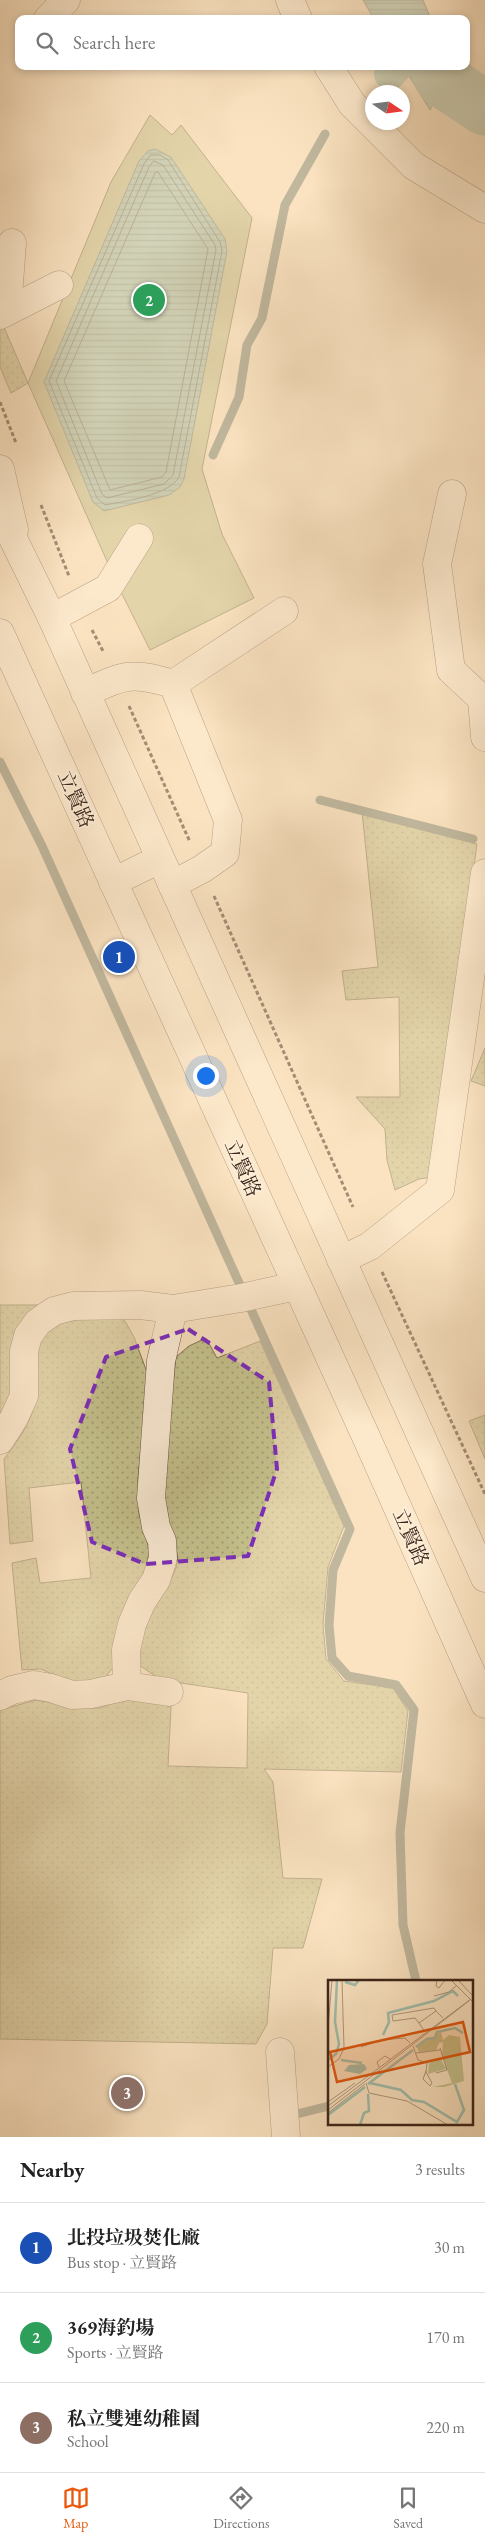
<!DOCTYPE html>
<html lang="en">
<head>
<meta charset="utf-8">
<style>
  :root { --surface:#fff; --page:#f6f6f6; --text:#222; --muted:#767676; --line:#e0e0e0; --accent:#ea580c }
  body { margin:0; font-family:"EB Garamond","Noto Serif TC",serif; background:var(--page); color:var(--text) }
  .compass { position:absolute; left:365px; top:85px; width:45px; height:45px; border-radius:50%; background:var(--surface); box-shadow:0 2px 8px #0003; rotate:103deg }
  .you { position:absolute; left:205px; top:1075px; width:18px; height:18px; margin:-12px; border:4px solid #fff; border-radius:50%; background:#1a73e8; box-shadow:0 0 0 8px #1a73e833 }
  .badge { display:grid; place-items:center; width:32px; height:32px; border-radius:50%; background:var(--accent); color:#fff; font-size:16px; font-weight:700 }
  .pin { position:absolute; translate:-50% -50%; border:2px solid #fff; box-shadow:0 1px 5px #0006 }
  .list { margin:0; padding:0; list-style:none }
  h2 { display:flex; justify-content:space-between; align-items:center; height:65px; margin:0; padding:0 20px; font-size:21px }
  h2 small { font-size:16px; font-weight:400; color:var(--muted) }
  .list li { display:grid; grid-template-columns:32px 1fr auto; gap:15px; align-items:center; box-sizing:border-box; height:90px; padding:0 20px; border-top:1px solid var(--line) }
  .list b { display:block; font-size:19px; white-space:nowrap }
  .list p { margin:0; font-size:16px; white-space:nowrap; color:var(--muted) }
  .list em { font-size:16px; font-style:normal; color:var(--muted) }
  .icon { flex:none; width:28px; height:28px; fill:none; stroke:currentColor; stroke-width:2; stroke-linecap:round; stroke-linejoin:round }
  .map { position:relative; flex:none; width:485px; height:2137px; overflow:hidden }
  .search { position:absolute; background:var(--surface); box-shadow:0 2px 8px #0003; left:15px; right:15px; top:15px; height:55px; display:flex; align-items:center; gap:12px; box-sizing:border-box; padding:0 18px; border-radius:10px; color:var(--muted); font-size:19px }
  .sheet { height:335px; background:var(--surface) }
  nav { display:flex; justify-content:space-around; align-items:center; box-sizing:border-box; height:70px; border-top:1px solid var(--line); background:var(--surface); font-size:14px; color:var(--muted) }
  nav a { display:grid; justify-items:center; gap:2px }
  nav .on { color:var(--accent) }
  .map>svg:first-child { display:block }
  .grass { fill:url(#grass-dots); stroke:#807454 }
  .pitch { fill:#c5c28e; stroke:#807454 }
  .water { fill:url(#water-rules); stroke:#788172 }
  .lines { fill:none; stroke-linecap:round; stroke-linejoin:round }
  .shore { stroke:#6e7263; stroke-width:1 }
  .stream { stroke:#788172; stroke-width:9 }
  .canal { stroke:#a0bfad; stroke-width:32 }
  .river { stroke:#a0bfad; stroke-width:55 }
  .minor-casing { stroke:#6c5443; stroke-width:29 }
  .path { stroke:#3c2519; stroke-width:3; stroke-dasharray:4 2.5; stroke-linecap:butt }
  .minor { stroke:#fcedd7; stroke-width:28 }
  .marked { fill:none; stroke:#7b2cbf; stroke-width:4; stroke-dasharray:10 6; stroke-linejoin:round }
  .labels { text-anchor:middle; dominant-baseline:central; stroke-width:4; stroke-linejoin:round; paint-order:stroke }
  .street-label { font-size:20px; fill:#3c2519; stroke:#fcedd7 }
  .inset-river { fill:none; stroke:#a0bfad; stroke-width:2.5 }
  .inset-road { fill:none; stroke:#af977e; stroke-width:1 }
  .view { fill:#df560d; fill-opacity:0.15; stroke:#df560d; stroke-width:2.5 }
  .inset-edge { fill:none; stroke:#3c2519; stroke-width:2.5 }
</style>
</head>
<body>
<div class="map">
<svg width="485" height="2137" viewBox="0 0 485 2137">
  <defs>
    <pattern id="grass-dots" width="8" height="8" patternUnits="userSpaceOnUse" patternTransform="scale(1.25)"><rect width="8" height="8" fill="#c5c28e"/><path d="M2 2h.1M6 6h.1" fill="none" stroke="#a19d73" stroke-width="1.8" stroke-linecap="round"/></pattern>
    <pattern id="water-rules" width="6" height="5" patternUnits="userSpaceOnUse" patternTransform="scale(1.25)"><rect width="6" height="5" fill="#a0bfad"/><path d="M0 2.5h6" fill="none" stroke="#849b8c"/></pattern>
  </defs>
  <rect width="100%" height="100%" fill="#fbe3c1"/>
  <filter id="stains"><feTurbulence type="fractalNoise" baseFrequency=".004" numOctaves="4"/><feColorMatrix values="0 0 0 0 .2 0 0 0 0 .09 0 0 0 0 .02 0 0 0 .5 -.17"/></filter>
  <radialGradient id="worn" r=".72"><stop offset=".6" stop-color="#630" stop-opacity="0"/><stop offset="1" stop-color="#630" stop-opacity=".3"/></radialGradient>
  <!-- grass -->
  <g class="grass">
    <polygon points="3,325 28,383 11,393 0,367 0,326"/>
    <polygon points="362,812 477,844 433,1177 419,1179 395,1190 387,1160 385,1129 356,1097 400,1097 399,997 346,1000 342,971 378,967"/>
    <polygon points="485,1048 485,1086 471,1081"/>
    <polygon points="0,1305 38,1305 13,1376 9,1401 0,1417"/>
    <path d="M116,1316L125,1321L134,1337L148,1375L138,1479L139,1514L151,1555L114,1666L105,1678L71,1683L41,1669L22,1670L12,1563L36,1558L40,1583L91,1578L81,1482L29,1488L33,1541L10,1544L4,1459C17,1442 31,1423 35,1402C37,1391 34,1379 35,1368C36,1359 37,1349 40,1341C48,1318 96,1317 116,1316Z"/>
    <path d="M206,1338L217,1358L260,1341L344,1526L328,1567L323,1624L326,1659L344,1681L393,1688L408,1711L401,1772L264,1769L273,1782L283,1878L322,1879L303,1948H273L267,2024L256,2044L0,2039V1710L36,1700L82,1708H100L113,1703L135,1699L153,1700L171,1707L168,1766L247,1768L248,1693L161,1680L139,1665C137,1649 139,1631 146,1617C154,1599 170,1587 176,1568C182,1549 168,1540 166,1525C161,1469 170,1413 176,1357L189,1346Z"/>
    <polygon points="485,1415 485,1459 469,1421"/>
  </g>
  <!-- pitch -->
  <polygon class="pitch" points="150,115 172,135 181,125 252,218 202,469 222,534 254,598 150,650 118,586 28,383 111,182"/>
  <!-- water -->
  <g class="water">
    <polygon points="363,0 423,0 431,19 374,19"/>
    <polygon points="403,66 451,66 453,71 430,110"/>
    <polygon points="155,149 171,157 225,239 227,251 184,479 180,487 169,495 104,511 93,502 44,382 139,161 148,151"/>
  </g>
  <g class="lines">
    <!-- shore -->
    <g class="shore">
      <polyline points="409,66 430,98 447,71 447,66"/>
      <path d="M151,155H160L168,160L220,242L222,251L179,477C169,495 126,501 105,505L97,498L49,381L144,164Z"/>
      <polygon points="154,161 163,165 215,245 216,250 173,475 164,484 107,498 102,494 56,381 149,167"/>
      <polygon points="158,172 208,249 166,472 162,477 110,490 64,381 155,173"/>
    </g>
    <!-- stream -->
    <g class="stream">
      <polyline points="213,455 239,397 247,345 262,318 285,205 325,134"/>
      <polyline points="0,762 42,846 350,1529 333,1570 329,1625 332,1658 348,1676 396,1685 414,1710 400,1833 403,1925 416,1981"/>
      <polyline points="320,800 473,839"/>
      <polyline points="294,2122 293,2115 329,2106"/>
    </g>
    <!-- canal -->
    <polyline class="canal" points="390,74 397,66"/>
    <!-- river -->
    <polyline class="river" points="436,66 444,81 485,108"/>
    <!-- minor casing -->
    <g class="minor-casing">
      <g id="minor">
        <polyline points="290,0 298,19"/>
        <polyline points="48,19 66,0"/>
        <polyline points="328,66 352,104 414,166 485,209"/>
        <polyline points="7,310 12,243"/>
        <polyline points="0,315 59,285"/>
        <polyline points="0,469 14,530"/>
        <polyline points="452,494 437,564 451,670 482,699 485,737"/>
        <polyline points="0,512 52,618 485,1578"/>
        <polyline points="52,618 108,588 139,538"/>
        <polyline points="0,633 368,1441 485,1704"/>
        <polyline points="173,684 284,611"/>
        <path d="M85,693C124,675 131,671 173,684L228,820L225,853L202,869L172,885"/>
        <polyline points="113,882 160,859"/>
        <polyline points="341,1260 370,1246 440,1190 485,873"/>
        <polyline points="0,1440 14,1418 24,1396 24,1351 28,1336 38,1322 54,1311 73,1306 140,1305 173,1309 241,1298 296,1286"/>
        <polyline points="127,1686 126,1650 132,1624 142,1601 156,1580 163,1558 162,1541 156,1527 151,1498 161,1361 173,1309"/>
        <polyline points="0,1696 12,1690 34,1685 51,1688 72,1695 91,1694 127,1686 169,1692"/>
        <polyline points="280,2052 286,2137"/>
      </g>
    </g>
    <!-- path -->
    <g class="path">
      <polyline points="0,402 16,443"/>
      <polyline points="41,505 69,576"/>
      <polyline points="92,630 104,653"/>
      <polyline points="129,706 190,842"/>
      <polyline points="214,896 353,1207"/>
      <polyline points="382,1272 485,1494"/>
    </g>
    <!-- minor -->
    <use href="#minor" class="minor"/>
  </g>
  <!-- marked area -->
  <path d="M0 0H485V2137H0ZM188,1329L269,1382L277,1469L248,1556L145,1564L92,1542L70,1449L106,1357Z" fill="#fbe3c1" fill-opacity=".55" fill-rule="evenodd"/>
  <path class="marked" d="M188,1329L269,1382L277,1469L248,1556L145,1564L92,1542L70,1449L106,1357Z"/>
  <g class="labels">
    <!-- street labels -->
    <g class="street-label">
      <text transform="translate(76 799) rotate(66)">立賢路</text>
      <text transform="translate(243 1168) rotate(66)">立賢路</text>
      <text transform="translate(411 1537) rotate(66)">立賢路</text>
    </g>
  </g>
  <!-- overview -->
  <g transform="translate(328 1980)">
    <rect width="145" height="145" fill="#fbe3c1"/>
    <path d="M113,52L115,60L121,55L132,57L136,101L116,107H105L124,103L114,76L115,62L111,63L108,70L91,72L89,67ZM113,79L118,89L100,94L101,83Z" fill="#c5c28e"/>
    <path d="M36,84L39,89L32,94L16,91L21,85Z" fill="#a0bfad"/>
    <path class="inset-river" d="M17,2L27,5L31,0M55,55L61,42L60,33L106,21L125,11L130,16M88,67L99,59L107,58L109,52L127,48L135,53M0,80L8,74L11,64L7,42L9,0M13,80L34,83M42,103L73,110L84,120L96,122L129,142L136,130L127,104M40,104L85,70M0,135L37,107M32,145L36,133L41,131L40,114"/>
    <path class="inset-road" d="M109,0L108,6L111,8L117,0M123,0L145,22M130,0L145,16M106,16L121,12L128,6M91,43L87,38L65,41L64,35L106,28L108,31M0,48L4,0M97,52L91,43L108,31L115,38M85,66L90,80L99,83L98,92L104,103L102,106L95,99L98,91M33,67L53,60L77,58L82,63M88,73L112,70M0,87L11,79L16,68L14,0M51,87L49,82L57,76L62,79M108,93L119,90L112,68M38,103L41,113L79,121L120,145M0,122L27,103M0,126L143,19M0,130L142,20M0,133L37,104"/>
    <path class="view" d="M135,42L142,72L9,102L2,72Z"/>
    <rect width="145" height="145" class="inset-edge"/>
  </g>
  <rect width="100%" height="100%" filter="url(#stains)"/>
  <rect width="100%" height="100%" fill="url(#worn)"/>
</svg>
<svg class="compass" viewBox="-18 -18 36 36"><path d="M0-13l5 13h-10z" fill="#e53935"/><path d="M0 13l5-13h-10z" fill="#767676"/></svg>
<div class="you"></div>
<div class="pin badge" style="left:119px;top:957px;background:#1a4fb4">1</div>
<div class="pin badge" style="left:149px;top:300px;background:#2e9e5b">2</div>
<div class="pin badge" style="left:127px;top:2093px;background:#8d6e63">3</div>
<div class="search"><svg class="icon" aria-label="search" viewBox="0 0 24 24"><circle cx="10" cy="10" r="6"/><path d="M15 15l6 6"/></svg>Search here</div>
</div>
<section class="sheet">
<h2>Nearby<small>3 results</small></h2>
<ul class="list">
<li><span class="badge" style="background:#1a4fb4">1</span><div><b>北投垃圾焚化廠</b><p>Bus stop · 立賢路</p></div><em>30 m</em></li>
<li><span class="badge" style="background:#2e9e5b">2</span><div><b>369海釣場</b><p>Sports · 立賢路</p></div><em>170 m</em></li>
<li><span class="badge" style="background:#8d6e63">3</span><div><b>私立雙連幼稚園</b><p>School</p></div><em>220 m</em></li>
</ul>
</section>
<nav>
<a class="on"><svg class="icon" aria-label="map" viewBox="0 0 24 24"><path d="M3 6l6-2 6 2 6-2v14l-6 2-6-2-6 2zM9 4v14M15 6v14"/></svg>Map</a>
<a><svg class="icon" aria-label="directions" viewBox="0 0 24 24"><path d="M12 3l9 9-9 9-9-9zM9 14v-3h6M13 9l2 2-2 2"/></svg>Directions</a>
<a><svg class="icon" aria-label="saved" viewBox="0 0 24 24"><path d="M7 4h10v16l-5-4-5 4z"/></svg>Saved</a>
</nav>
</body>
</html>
